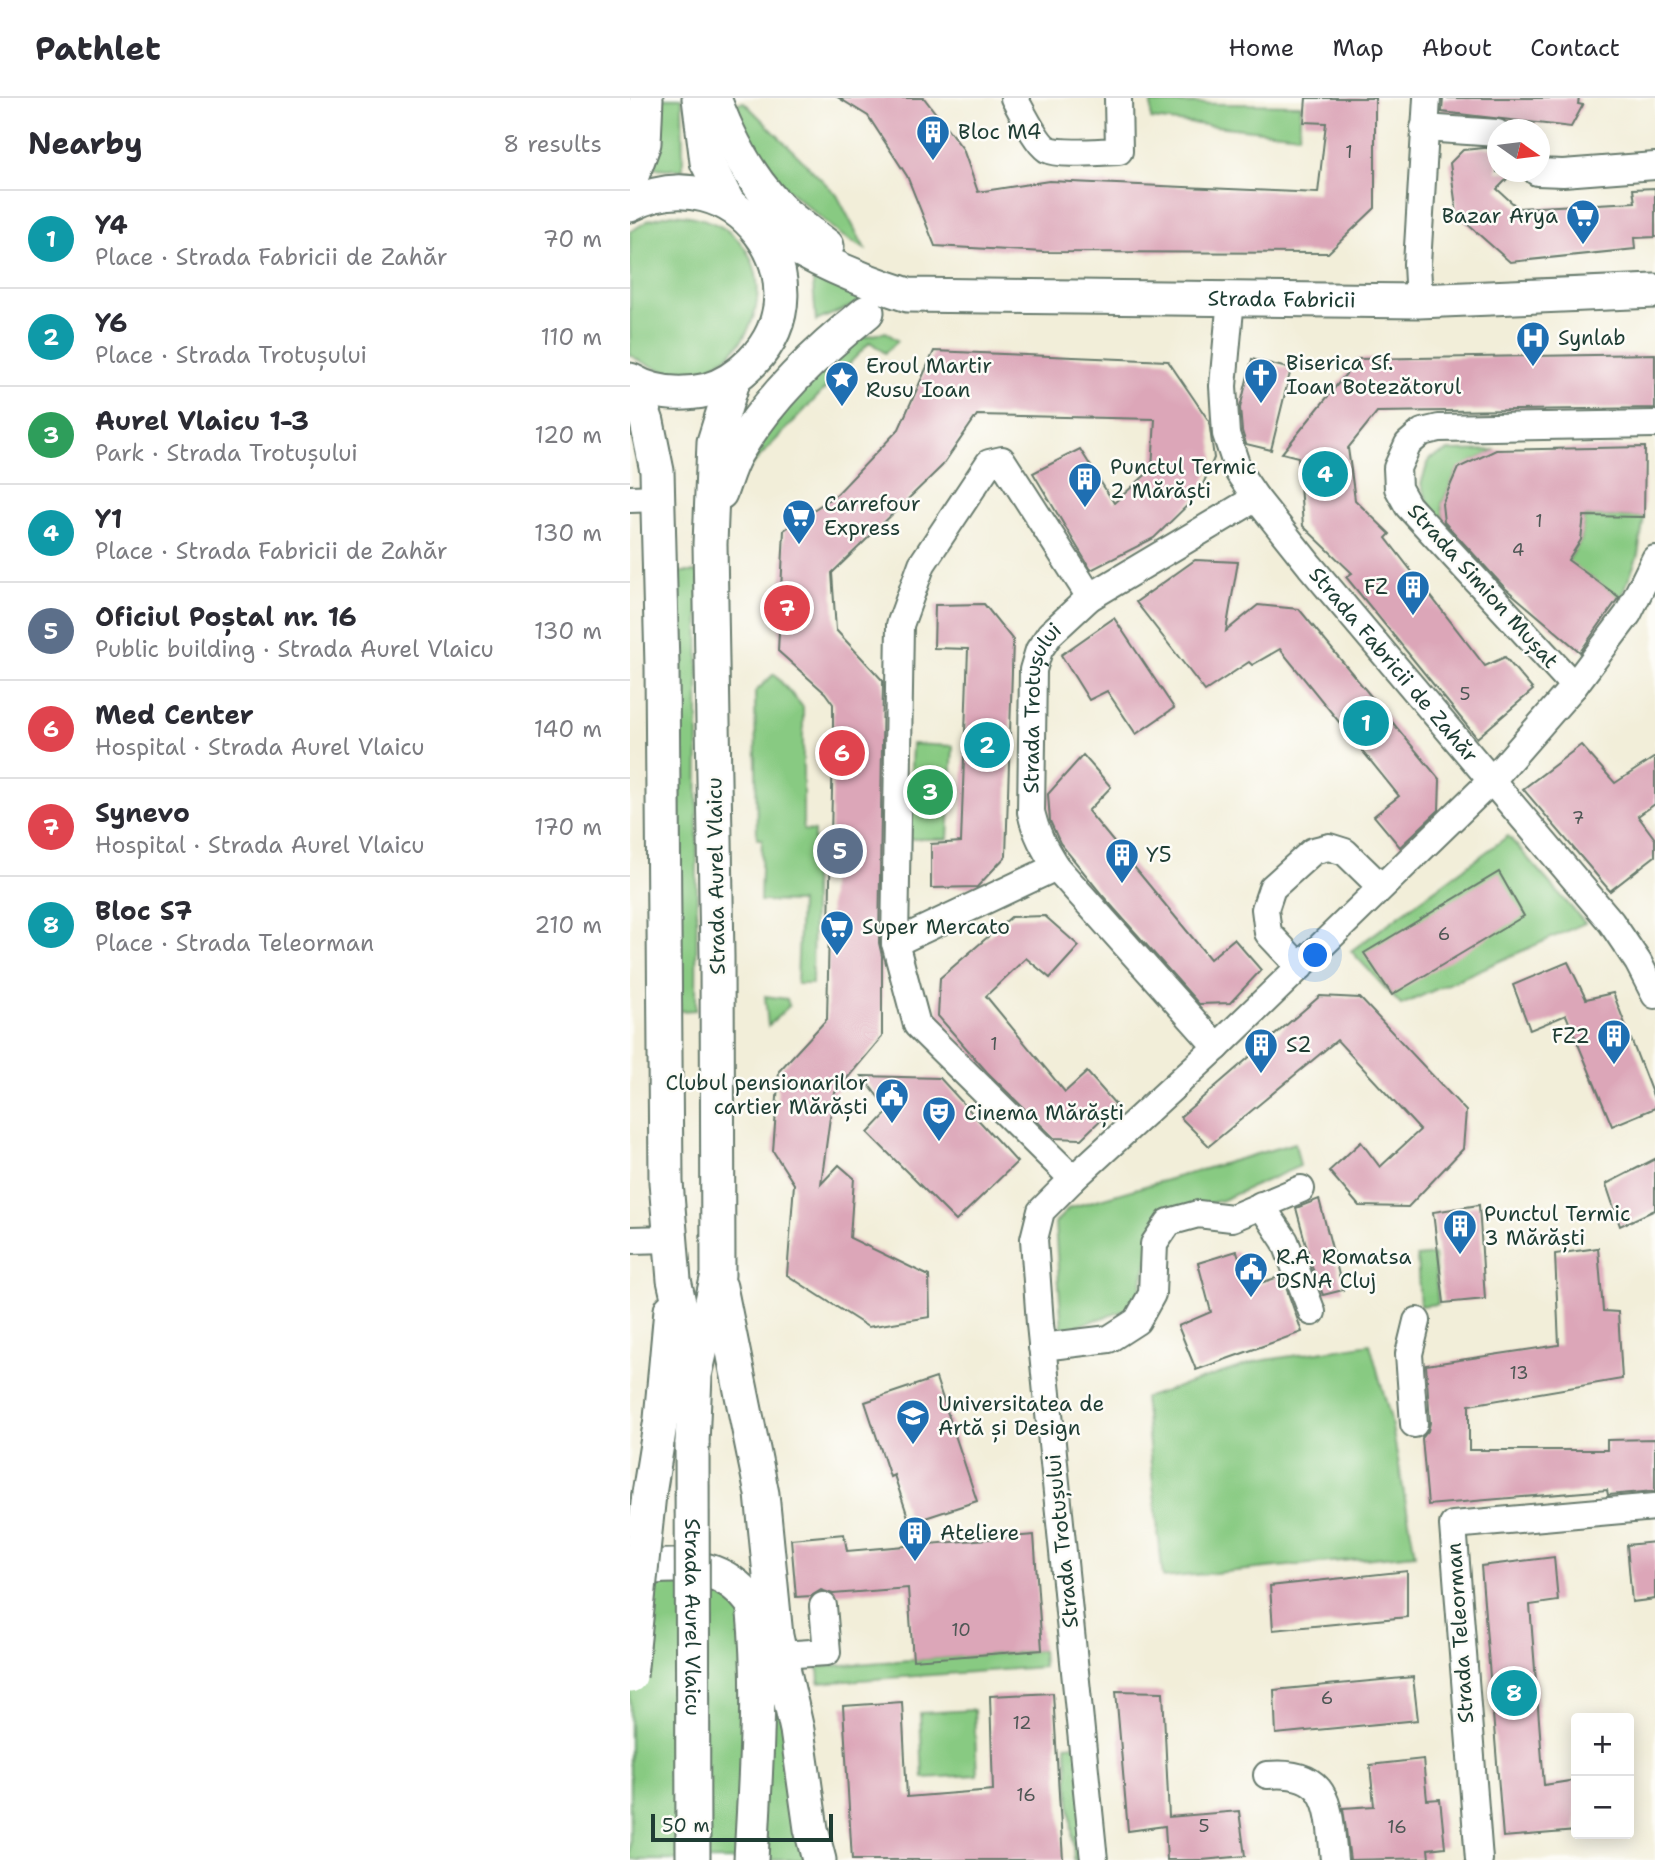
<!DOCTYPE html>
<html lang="en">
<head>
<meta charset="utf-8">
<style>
  :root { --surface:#fff; --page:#f2f2f3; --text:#2b2b33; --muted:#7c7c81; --line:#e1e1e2; --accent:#b45309 }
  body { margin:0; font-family:"Shantell Sans",sans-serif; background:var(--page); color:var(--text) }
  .controls { position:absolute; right:21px; bottom:21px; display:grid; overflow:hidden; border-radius:7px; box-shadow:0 4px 18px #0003 }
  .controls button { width:63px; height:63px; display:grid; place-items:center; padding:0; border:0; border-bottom:2px solid var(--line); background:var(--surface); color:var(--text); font:35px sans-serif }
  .compass { position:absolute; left:857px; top:21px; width:63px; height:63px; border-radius:50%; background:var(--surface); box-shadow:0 4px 18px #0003; rotate:104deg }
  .scale { position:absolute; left:21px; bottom:18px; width:182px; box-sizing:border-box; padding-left:7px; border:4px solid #1f3d34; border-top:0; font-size:19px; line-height:24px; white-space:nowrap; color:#1f3d34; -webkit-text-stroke:5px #fdfcf7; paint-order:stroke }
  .you { position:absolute; left:686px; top:858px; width:24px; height:24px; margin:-18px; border:5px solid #fff; border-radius:50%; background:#1a73e8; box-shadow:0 0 0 10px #1a73e833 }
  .badge { display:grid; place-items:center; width:46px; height:46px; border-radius:50%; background:var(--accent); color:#fff; font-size:23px; font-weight:700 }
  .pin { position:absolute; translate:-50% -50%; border:4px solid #fff; box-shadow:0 2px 7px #0006 }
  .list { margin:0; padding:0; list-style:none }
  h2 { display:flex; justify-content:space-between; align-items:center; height:91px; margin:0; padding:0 28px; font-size:30px }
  h2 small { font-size:23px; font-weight:400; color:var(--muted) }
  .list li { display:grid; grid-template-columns:46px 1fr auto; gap:21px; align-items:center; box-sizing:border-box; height:98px; padding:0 28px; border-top:2px solid var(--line) }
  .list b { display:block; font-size:26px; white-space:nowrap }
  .list p { margin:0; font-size:23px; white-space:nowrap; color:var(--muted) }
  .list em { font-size:23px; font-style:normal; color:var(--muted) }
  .map { position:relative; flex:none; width:1025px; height:1762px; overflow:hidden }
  header { display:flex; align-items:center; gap:42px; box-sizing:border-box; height:98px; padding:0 35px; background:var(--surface); border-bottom:2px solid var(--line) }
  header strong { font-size:33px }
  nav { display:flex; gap:38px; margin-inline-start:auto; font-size:24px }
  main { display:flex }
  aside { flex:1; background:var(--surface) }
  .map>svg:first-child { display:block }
  .green { fill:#88ca82; stroke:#54845b; stroke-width:2 }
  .building { fill:#dca6b8 }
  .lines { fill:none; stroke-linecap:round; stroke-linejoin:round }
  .minor-casing { stroke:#697b6e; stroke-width:30 }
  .major-casing { stroke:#697b6e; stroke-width:37 }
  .minor { stroke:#fff; stroke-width:26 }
  .major { stroke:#fff; stroke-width:33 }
  .major-bridge-casing { stroke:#697b6e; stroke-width:37; stroke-linecap:butt }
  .major-bridge { stroke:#fff; stroke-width:33 }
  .labels { text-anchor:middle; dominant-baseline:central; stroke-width:5; stroke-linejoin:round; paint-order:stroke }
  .number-label { font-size:18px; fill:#4e5755 }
  .poi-label { font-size:21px; fill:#1f3d34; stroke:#fdfcf7; text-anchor:start }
  .street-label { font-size:21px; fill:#1f3d34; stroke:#fdfcf7 }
</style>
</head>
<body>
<header>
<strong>Pathlet</strong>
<nav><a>Home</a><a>Map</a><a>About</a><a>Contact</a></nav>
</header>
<main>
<aside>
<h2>Nearby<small>8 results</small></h2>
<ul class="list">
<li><span class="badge" style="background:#0f9aa8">1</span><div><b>Y4</b><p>Place · Strada Fabricii de Zahăr</p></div><em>70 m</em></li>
<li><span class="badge" style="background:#0f9aa8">2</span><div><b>Y6</b><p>Place · Strada Trotușului</p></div><em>110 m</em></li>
<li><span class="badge" style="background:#2e9e5b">3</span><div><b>Aurel Vlaicu 1-3</b><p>Park · Strada Trotușului</p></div><em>120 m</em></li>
<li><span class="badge" style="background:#0f9aa8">4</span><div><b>Y1</b><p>Place · Strada Fabricii de Zahăr</p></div><em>130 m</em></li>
<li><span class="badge" style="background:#5c6f8a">5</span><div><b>Oficiul Poștal nr. 16</b><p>Public building · Strada Aurel Vlaicu</p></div><em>130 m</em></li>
<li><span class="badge" style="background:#e0444e">6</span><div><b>Med Center</b><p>Hospital · Strada Aurel Vlaicu</p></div><em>140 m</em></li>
<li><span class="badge" style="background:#e0444e">7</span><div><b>Synevo</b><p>Hospital · Strada Aurel Vlaicu</p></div><em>170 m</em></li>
<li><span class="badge" style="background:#0f9aa8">8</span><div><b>Bloc S7</b><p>Place · Strada Teleorman</p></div><em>210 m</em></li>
</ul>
</aside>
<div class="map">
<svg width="1025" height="1762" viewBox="0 0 1025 1762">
  <rect width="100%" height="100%" fill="#fdfcf7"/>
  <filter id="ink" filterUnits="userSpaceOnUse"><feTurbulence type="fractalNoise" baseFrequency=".0143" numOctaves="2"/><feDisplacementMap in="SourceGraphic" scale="14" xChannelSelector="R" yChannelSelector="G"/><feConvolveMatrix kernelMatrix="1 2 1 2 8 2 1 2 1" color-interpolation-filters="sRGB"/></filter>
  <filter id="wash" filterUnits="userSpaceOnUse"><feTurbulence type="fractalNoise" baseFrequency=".00686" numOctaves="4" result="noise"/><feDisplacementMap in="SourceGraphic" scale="28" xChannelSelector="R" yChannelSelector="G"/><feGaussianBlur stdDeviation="1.57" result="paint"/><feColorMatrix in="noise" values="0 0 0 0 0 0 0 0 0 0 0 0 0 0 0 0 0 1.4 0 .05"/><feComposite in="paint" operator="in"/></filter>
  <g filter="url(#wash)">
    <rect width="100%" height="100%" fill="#f2eed9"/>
    <!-- green -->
    <g class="green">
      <polygon points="24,0 52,0 53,72 25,70"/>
      <polygon points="114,4 207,97 235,151 211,137 141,77 115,44 102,6"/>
      <polygon points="521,5 671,7 669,37 521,21"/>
      <path d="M42,116C193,124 122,335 0,257V134L19,122Z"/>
      <polygon points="182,173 241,200 186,223"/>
      <polygon points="256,234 268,243 255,255 240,244 115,374 120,354 203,256 230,240"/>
      <polygon points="866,352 828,371 812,406 816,439 805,422 791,386 799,361 818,353"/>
      <polygon points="954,418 1014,419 1008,457 991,501 938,463 951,442"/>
      <polygon points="49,474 69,474 66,912 49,913"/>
      <polygon points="144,576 173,609 173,732 184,733 182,886 167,886 170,804 130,803 132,741 127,741 125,594"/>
      <polygon points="282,646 323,648 318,741 278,741"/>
      <polygon points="878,738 955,825 771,907 721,853"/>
      <polygon points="135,898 157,901 159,908 138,928"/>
      <polygon points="665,1045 670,1068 592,1102 529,1120 509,1195 496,1212 432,1233 425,1125 439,1110"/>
      <polygon points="804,1157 808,1206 790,1208 787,1159"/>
      <polygon points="740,1246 760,1318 785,1456 533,1480 514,1300 629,1263"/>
      <polygon points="81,1480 141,1540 173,1762 0,1762 0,1482"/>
      <polygon points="412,1552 413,1569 189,1585 188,1569"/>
      <polygon points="344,1612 347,1677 293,1680 290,1615"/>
      <polygon points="448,1646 455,1762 444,1762 436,1647"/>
    </g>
    <g id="blocks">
      <!-- building -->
      <g class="building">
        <polygon points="209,0 294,0 333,51 348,94 419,83 688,95 696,25 674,24 676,0 745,0 745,110 698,155 414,154 305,148 277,78 238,18"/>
        <polygon points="813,0 949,0 948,6 953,7 941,29 812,14"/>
        <polygon points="854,50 867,50 867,74 884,74 867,91 888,110 1005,104 1003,91 1025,90 1025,139 1004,140 1005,151 880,164 827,117 820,65 833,52"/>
        <polygon points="304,253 538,263 579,323 584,360 569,396 524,440 461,472 403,375 450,351 484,405 522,371 525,321 347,317 312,368 202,475 206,532 253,583 249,845 252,858 252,939 203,997 191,1086 209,1067 224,1080 220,1140 299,1178 300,1219 238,1229 157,1177 164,1086 143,1053 149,973 197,921 203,648 203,606 195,595 148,553 154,432 207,396 269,331"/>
        <polygon points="1025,256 1025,310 747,314 718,350 725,402 760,436 756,440 855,568 875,559 903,592 847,640 716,479 722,475 673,428 668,359 652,355 728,261"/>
        <polygon points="622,261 661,271 641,352 616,346 612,333 610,310"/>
        <polygon points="1015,349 1014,419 954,418 951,442 938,462 989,499 950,554 875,490 814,424 812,406 828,370 866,352"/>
        <polygon points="565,462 608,464 596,533 628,507 669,511 810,682 809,712 770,749 744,718 769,698 650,551 622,567 619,564 575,593 506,504"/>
        <polygon points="354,506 383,542 376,758 347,789 301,790 301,746 331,744 338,551 304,550 305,507"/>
        <polygon points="484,520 544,610 506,636 477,593 459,602 431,557"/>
        <polygon points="951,647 985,685 1025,659 1025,706 1008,718 1025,741 1025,758 980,793 893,691"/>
        <polygon points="453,657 481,689 458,713 580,861 604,841 631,872 600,905 569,906 472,797 430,745 420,723 418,696"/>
        <polygon points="869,774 894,818 762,897 734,855"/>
        <polygon points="415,818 449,848 420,880 396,860 356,898 435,994 457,974 486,1007 451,1041 424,1040 357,974 308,918 310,880 381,819"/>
        <polygon points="938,864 956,901 983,895 1025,1003 1025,1010 982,1028 936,917 900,932 883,887"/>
        <polygon points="690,898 730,900 836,1013 833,1051 778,1109 729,1108 699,1073 731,1044 750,1069 790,1032 707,942 579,1048 550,1019"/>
        <polygon points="232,978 310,980 387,1064 326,1123 238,1035 259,1013"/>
        <polygon points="1025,1061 1025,1112 990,1128 976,1086"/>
        <polygon points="689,1101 713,1192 693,1197 682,1169 666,1110"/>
        <polygon points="849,1107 855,1201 814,1205 803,1114"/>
        <polygon points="968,1150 973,1213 988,1214 992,1281 839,1307 839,1352 977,1352 977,1342 1025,1341 1025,1393 978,1397 977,1392 798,1407 792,1340 798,1333 800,1325 796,1267 929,1247 925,1156"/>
        <polygon points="607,1153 618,1189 652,1178 672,1234 566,1272 548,1228 581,1214 568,1165"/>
        <polygon points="306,1280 347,1403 280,1425 264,1377 260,1379 235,1304"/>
        <polygon points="214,1436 217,1453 404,1437 412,1552 283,1562 278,1490 203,1496 191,1492 181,1498 166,1499 161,1441"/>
        <polygon points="1025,1444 1025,1501 1002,1504 997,1447"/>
        <polygon points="924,1459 928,1503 900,1507 914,1687 946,1682 946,1733 873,1739 851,1468"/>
        <polygon points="777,1473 777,1519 643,1532 640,1488"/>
        <polygon points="783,1579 788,1622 646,1636 644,1592"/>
        <polygon points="486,1593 533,1594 539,1719 609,1713 615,1758 572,1762 537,1762 535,1728 498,1733"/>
        <polygon points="423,1595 433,1762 222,1762 213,1608 272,1604 277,1699 363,1692 360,1598"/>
        <polygon points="793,1661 797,1702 810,1701 815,1749 798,1751 799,1760 720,1762 713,1710 744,1708 740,1667"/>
      </g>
    </g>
  </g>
  <g filter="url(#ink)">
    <use href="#blocks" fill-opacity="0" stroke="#697b6e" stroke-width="2"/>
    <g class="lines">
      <!-- minor casing -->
      <g class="minor-casing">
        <g id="minor">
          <path d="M384,0C391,12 406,44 417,51C431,58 473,53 489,53L488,0"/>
          <polyline points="794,30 867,35"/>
          <polyline points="907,74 933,75 1025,68"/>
          <path id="s1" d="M601,200L593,288L596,336L609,375L626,400L680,468L981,824L1008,864L1025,897"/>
          <polyline points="789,203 787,166 797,0"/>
          <polyline points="0,401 28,400"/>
          <polyline points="944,588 778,408 768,390 767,370 778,346 792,334 809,330 1025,326"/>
          <polyline points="265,845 426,769"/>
          <polyline points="670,869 638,835 635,811 642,790 683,753 699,749 715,754 751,789"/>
          <path id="s2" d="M587,949L426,769C414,750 406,736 401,714L403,572L409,552L420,536L460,499L626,400"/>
          <polyline points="443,1081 287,927 265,845 270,527 292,466 359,365 372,362 460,499"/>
          <polyline points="631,1107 655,1143 682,1214"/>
          <polyline points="0,1142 41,1141"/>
          <polyline points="412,1249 479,1241 507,1223 522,1196 524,1146 539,1124 568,1116 602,1120 671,1091"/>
          <polyline points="784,1326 779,1256 787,1223"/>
          <polyline points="150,1557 197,1554 193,1508"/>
          <path d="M637,1677C702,1671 699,1712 704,1762"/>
          <polyline points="464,1762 410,1226 404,1141 411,1113 443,1081 587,949 862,682 944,588 998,516 1025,461"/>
          <polyline points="849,1762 823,1427 1025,1409"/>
        </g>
      </g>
      <!-- major casing -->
      <g class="major-casing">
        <g id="major">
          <polyline points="69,0 77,64 98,105"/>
          <path d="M84,0C99,41 119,80 150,111C164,125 182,136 197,148"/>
          <polyline points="0,83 14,45 16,0"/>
          <path d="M0,107C104,52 201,183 122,264C109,277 95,287 77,292C51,298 24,296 0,282"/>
          <path id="s3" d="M119,120C167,154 221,179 278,197L789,203L1025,193"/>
          <polyline points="3,284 17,324 27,373 32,568 36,1084 44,1182 63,1267"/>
          <path d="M90,395C95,382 99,367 106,355C139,299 187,254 237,214"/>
          <polyline points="90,1189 132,1396 146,1538 167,1632 181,1731 189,1762"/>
          <polyline points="62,1346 65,1277 88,1177 87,858 80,446 84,344 104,280"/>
          <polyline points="19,1396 31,1321 41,1212"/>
          <path d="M0,1473C33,1466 72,1464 101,1484C117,1495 129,1514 140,1530"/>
          <path d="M121,1762C125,1680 132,1597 124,1515"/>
        </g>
      </g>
      <!-- minor -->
      <use href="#minor" class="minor"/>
      <!-- major -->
      <use href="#major" class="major"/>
      <!-- major-bridge casing -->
      <g class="major-bridge-casing">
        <g id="major-bridge">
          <path id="s4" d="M62,1346L63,1762"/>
          <polyline points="0,1578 19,1396"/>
        </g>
      </g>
      <!-- major-bridge -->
      <use href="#major-bridge" class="major-bridge"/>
    </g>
  </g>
  <!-- icons -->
  <defs>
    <g id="building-pin" transform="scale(1.75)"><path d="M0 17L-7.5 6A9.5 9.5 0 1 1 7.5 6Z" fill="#1f6fb2" stroke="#fdfcf7"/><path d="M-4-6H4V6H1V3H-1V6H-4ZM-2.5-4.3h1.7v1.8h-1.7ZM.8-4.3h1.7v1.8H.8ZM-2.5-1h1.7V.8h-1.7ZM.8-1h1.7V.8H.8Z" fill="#fff"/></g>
    <g id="supermarket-pin" transform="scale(1.75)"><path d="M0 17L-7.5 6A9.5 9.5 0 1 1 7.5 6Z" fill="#1f6fb2" stroke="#fdfcf7"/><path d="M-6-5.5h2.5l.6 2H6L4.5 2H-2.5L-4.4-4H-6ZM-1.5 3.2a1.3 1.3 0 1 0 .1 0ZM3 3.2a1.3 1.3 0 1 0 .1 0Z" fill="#fff"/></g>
    <g id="hospital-pin" transform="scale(1.75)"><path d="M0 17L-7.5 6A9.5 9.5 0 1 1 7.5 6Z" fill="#1f6fb2" stroke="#fdfcf7"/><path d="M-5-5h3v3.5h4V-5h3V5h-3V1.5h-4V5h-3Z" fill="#fff"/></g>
    <g id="church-pin" transform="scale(1.75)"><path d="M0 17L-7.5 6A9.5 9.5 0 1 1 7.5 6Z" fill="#1f6fb2" stroke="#fdfcf7"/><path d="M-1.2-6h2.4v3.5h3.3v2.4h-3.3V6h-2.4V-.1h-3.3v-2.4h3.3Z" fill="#fff"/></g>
    <g id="sight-pin" transform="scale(1.75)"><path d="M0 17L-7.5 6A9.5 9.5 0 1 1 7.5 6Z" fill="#1f6fb2" stroke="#fdfcf7"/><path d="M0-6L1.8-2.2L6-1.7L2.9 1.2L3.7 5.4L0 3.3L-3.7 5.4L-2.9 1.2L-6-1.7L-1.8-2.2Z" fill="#fff"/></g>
    <g id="civic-pin" transform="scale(1.75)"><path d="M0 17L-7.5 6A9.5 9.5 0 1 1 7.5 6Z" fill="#1f6fb2" stroke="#fdfcf7"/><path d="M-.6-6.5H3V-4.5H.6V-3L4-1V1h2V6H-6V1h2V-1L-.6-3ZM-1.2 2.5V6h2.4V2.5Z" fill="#fff"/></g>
    <g id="theatre-pin" transform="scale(1.75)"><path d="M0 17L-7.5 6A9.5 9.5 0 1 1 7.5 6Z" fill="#1f6fb2" stroke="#fdfcf7"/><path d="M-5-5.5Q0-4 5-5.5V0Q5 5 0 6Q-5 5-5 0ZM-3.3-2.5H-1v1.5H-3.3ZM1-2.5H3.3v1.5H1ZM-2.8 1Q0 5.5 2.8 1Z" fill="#fff"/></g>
    <g id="university-pin" transform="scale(1.75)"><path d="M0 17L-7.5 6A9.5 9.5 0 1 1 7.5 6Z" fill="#1f6fb2" stroke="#fdfcf7"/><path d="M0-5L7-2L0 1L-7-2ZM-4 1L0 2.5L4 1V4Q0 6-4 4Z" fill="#fff"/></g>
  </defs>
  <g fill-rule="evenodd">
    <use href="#building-pin" x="303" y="34"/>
    <use href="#supermarket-pin" x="953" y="118"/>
    <use href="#hospital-pin" x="903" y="240"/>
    <use href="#church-pin" x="631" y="277"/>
    <use href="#sight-pin" x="212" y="280"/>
    <use href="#building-pin" x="455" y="381"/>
    <use href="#supermarket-pin" x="169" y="418"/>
    <use href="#building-pin" x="783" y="489"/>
    <use href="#building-pin" x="492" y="757"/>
    <use href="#supermarket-pin" x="207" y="829"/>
    <use href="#building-pin" x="984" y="938"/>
    <use href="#building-pin" x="631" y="947"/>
    <use href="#civic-pin" x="262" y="997"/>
    <use href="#theatre-pin" x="309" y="1015"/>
    <use href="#building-pin" x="830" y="1128"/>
    <use href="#civic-pin" x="621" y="1171"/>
    <use href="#university-pin" x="283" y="1318"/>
    <use href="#building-pin" x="285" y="1435"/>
  </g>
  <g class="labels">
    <!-- number labels -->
    <g class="number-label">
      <text x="719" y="54">1</text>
      <text x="909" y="423">1</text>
      <text x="888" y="452">4</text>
      <text x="835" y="596">5</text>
      <text x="948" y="720">7</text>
      <text x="814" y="836">6</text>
      <text x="364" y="946">1</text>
      <text x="889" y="1275">13</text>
      <text x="331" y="1532">10</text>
      <text x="697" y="1600">6</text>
      <text x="392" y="1625">12</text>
      <text x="396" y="1697">16</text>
      <text x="574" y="1728">5</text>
      <text x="767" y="1729">16</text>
    </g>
    <!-- poi labels -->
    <g class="poi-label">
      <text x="328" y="34">Bloc M4</text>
      <text x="928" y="118" text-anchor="end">Bazar Arya</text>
      <text x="928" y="240">Synlab</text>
      <text x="656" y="265">Biserica Sf.<tspan x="656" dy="24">Ioan Botezătorul</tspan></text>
      <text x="236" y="268">Eroul Martir<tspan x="236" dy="24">Rusu Ioan</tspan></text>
      <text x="480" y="369">Punctul Termic<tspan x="480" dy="24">2 Mărăști</tspan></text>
      <text x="194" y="406">Carrefour<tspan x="194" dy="24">Express</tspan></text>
      <text x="758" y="489" text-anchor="end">FZ</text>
      <text x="516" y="757">Y5</text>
      <text x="232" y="829">Super Mercato</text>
      <text x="960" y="938" text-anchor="end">FZ2</text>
      <text x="656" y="947">S2</text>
      <text x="238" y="985" text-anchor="end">Clubul pensionarilor<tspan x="238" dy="24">cartier Mărăști</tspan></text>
      <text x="334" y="1015">Cinema Mărăști</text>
      <text x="854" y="1116">Punctul Termic<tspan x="854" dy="24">3 Mărăști</tspan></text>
      <text x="646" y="1159">R.A. Romatsa<tspan x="646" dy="24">DSNA Cluj</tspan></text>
      <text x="308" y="1306">Universitatea de<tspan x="308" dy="24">Artă și Design</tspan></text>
      <text x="310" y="1435">Ateliere</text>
    </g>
    <!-- street labels -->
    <g class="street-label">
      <text stroke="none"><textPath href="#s3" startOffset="551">Strada Fabricii</textPath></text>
      <text transform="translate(853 488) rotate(48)">Strada Simion Mușat</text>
      <text stroke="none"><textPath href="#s1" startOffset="424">Strada Fabricii de Zahăr</textPath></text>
      <text stroke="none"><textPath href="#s2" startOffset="408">Strada Trotușului</textPath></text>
      <text transform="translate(86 778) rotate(-91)">Strada Aurel Vlaicu</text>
      <text transform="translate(432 1443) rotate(-96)">Strada Trotușului</text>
      <text stroke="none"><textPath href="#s4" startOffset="173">Strada Aurel Vlaicu</textPath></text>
      <text transform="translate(830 1535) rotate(-94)">Strada Teleorman</text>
    </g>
  </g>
</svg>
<div class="controls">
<button>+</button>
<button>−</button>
</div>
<svg class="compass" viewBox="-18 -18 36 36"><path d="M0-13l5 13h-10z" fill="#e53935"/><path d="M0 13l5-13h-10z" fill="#7c7c81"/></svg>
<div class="scale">50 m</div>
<div class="you"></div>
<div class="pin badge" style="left:736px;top:625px;background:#0f9aa8">1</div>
<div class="pin badge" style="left:357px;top:647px;background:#0f9aa8">2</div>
<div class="pin badge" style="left:300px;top:694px;background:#2e9e5b">3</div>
<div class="pin badge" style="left:695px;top:376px;background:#0f9aa8">4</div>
<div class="pin badge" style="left:210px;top:753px;background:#5c6f8a">5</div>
<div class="pin badge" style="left:212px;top:655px;background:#e0444e">6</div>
<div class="pin badge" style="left:157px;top:510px;background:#e0444e">7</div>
<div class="pin badge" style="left:884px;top:1595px;background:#0f9aa8">8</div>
</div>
</main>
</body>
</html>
